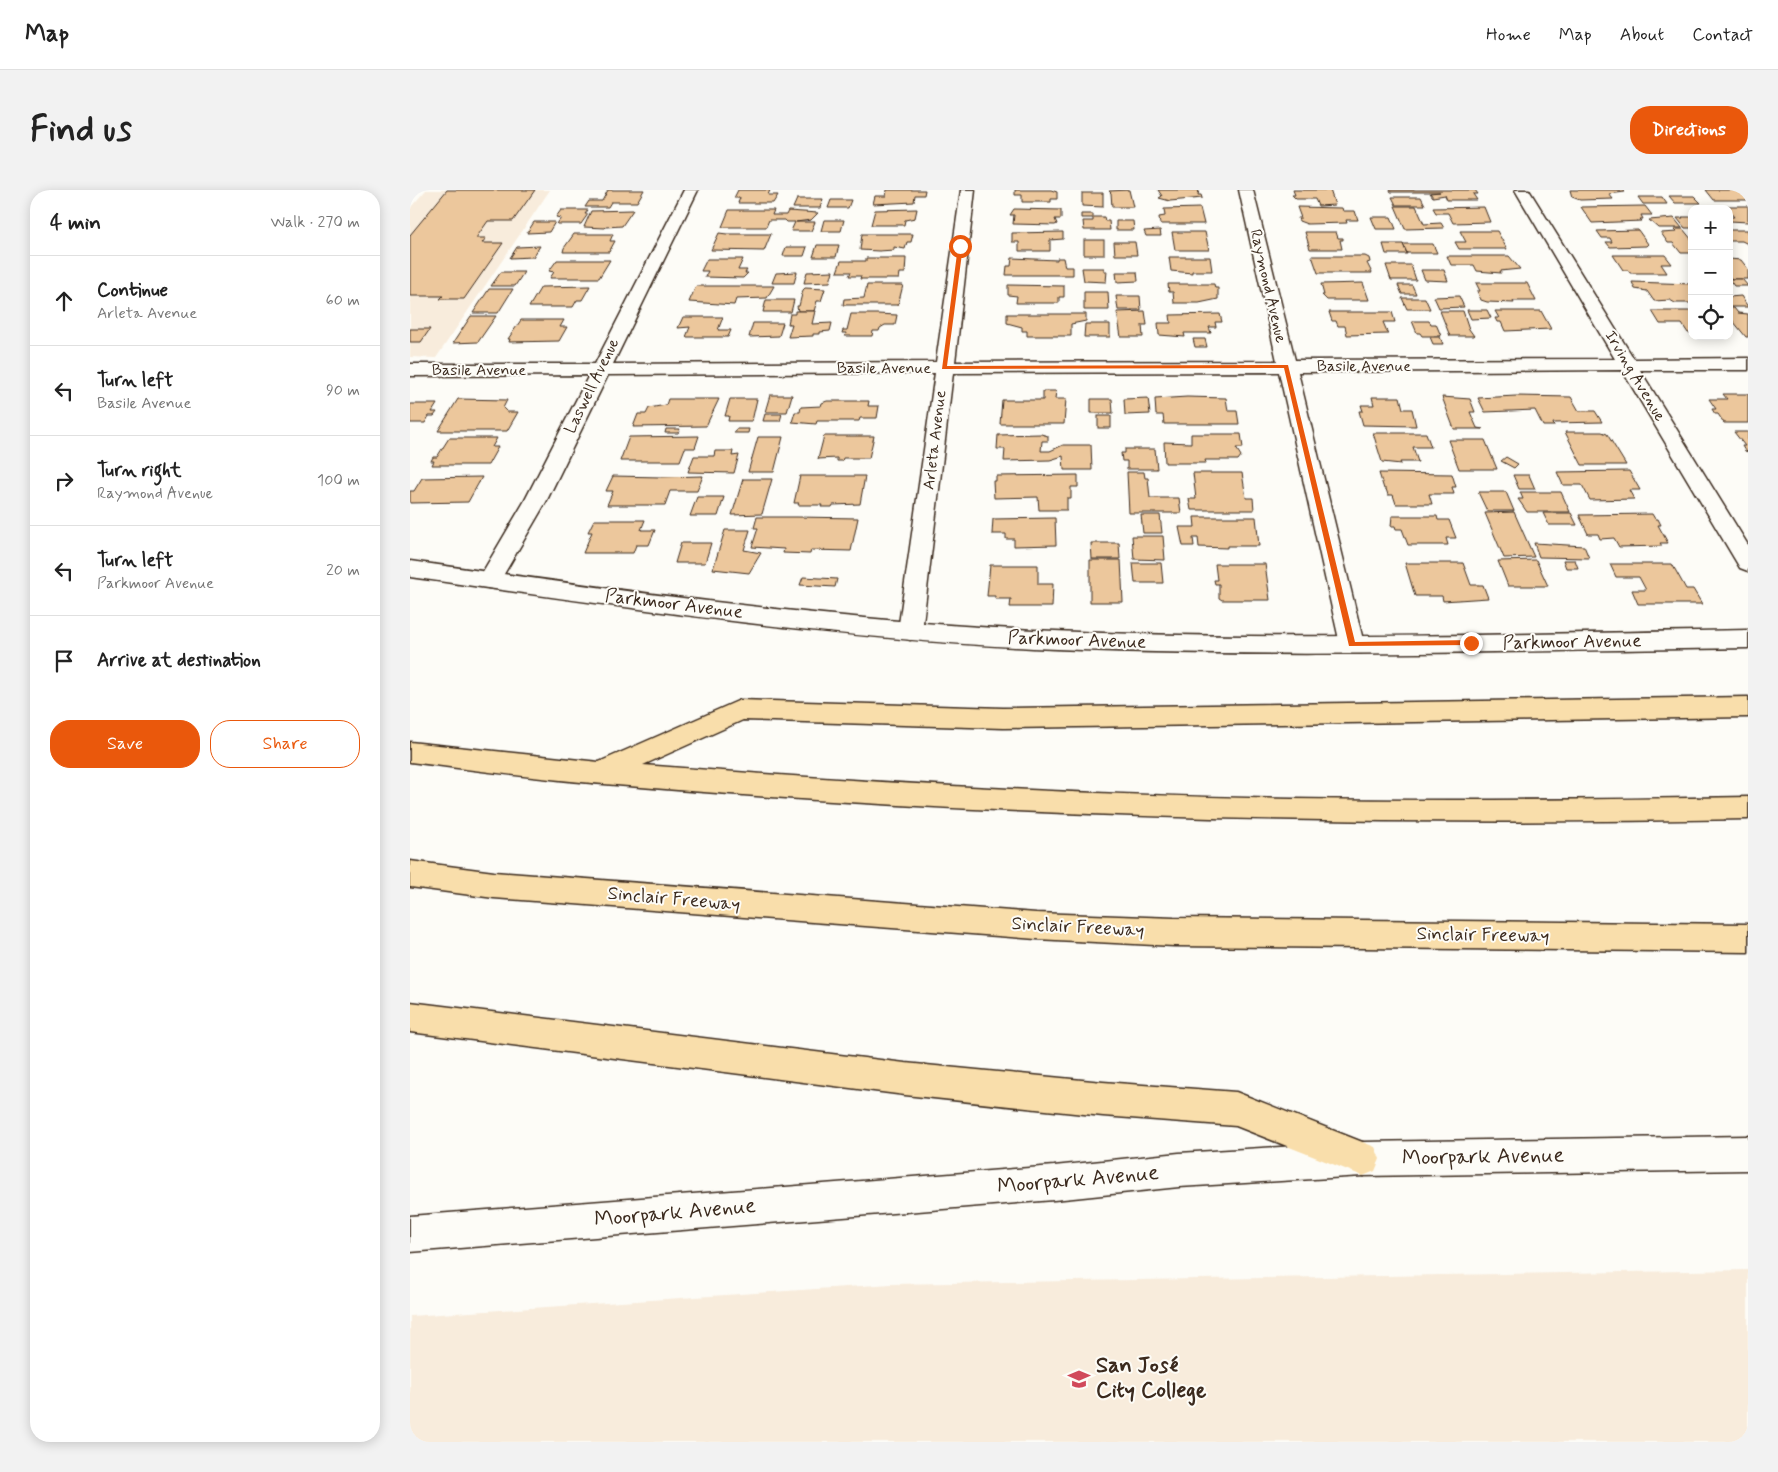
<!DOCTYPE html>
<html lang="en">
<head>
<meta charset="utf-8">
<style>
  :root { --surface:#fff; --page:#f2f2f2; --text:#222; --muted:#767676; --line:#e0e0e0; --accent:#ea580c }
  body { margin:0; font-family:Mynerve,sans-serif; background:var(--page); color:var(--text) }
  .controls { position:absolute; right:15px; top:15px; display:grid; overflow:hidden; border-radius:10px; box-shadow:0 2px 12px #0003 }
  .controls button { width:45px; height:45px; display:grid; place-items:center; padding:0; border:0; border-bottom:1px solid var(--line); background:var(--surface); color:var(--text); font:25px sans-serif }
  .stop { position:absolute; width:15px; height:15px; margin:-11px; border:4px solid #ea580c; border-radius:50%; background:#fff }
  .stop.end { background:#ea580c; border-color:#fff; box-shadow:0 1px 5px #0008 }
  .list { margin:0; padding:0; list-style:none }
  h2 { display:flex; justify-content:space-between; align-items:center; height:65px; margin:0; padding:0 20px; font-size:21px }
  h2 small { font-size:16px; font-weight:400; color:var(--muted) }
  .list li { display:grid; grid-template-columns:32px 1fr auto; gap:15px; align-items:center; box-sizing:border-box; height:90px; padding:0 20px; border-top:1px solid var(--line) }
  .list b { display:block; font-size:19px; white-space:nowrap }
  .list p { margin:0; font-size:16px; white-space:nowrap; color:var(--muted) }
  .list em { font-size:16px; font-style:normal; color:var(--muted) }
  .actions { display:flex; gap:10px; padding:15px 20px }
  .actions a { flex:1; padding:11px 0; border:1px solid var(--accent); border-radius:20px; text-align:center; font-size:18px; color:var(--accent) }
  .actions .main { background:var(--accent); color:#fff }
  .icon { flex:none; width:28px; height:28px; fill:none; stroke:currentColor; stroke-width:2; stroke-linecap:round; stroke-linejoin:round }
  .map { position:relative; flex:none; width:1338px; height:1252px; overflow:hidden; border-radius:20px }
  header { display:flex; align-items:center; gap:30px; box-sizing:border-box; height:70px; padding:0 25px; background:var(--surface); border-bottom:1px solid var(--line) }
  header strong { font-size:24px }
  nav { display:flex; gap:28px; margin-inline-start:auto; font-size:18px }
  .intro { display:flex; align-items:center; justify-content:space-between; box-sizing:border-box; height:120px; padding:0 30px }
  h1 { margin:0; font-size:35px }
  .button { padding:12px 22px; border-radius:20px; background:var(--accent); color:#fff; font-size:18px; font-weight:700 }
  main { display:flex; gap:30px; padding:0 30px }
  aside { flex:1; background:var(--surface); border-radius:20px; box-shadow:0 2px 12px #0003 }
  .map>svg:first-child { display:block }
  .built { fill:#f8ecdc }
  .building { fill:#ecc79c; stroke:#3b2a1e }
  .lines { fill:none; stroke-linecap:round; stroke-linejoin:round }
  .minor-casing { stroke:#3b2a1e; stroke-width:3 }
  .tertiary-casing { stroke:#3b2a1e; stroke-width:3 }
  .secondary-casing { stroke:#3b2a1e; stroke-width:3 }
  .motorway-casing { stroke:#3b2a1e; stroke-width:3 }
  .minor { fill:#fdfcf7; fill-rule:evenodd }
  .tertiary { fill:#fdfcf7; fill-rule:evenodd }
  .secondary { fill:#fdfcf7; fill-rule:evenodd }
  .motorway { fill:#f9deab; fill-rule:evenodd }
  .route { fill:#ea580c }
  .labels { text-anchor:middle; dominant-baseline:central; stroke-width:4; stroke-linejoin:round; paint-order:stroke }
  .far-street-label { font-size:16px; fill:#3b2a1e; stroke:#fdfcf7 }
  .street-label { font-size:19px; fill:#3b2a1e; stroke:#fdfcf7 }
  .near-street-label { font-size:22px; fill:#3b2a1e; stroke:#fdfcf7 }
  .near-poi-label { font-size:22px; font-weight:bold; fill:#3b2a1e; stroke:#fdfcf7; text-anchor:start }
</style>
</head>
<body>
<header>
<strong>Map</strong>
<nav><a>Home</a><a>Map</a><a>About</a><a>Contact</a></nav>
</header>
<div class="intro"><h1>Find us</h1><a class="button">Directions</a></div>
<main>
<aside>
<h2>4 min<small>Walk · 270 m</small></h2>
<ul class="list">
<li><svg class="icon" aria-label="ahead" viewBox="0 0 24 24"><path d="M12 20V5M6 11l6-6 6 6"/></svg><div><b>Continue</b><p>Arleta Avenue</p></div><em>60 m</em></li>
<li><svg class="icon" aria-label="left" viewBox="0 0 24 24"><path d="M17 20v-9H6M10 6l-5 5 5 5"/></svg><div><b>Turn left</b><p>Basile Avenue</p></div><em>90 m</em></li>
<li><svg class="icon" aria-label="right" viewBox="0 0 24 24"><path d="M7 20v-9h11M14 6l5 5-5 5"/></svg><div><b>Turn right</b><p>Raymond Avenue</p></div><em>100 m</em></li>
<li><svg class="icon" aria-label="left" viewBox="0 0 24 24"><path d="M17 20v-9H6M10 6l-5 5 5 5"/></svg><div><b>Turn left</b><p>Parkmoor Avenue</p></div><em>20 m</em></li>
<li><svg class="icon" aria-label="arrive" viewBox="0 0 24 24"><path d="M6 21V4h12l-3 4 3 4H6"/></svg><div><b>Arrive at destination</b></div></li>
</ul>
<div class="actions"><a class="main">Save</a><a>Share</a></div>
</aside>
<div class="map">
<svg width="1338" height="1252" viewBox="0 0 1338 1252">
  <rect width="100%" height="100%" fill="#fdfcf7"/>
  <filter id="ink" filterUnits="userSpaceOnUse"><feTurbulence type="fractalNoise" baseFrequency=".02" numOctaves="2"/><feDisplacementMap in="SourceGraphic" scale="10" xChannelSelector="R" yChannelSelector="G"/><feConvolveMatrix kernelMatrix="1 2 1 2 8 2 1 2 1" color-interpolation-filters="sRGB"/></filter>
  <g filter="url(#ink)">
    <!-- built -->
    <g class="built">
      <polygon points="16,0 140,0 26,168 0,167 0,18"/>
      <polygon points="1338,1080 1338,1252 0,1252 0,1126 481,1094"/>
    </g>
    <!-- building -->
    <g class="building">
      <polygon points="37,0 125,0 103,31 78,31 66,48 76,48 72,53 93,53 54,109 30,109 33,106 0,106 0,45"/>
      <polygon points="198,0 234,0 227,12 201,12 198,17 175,17 179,11 192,11"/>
      <polygon points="328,0 360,0 358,5 368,5 363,13 328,13 330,8 324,8"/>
      <polygon points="477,0 515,0 514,5 505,5 504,12 463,14 465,6 476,6"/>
      <polygon points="605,0 641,0 647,2 647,9 641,9 641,12 612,12 612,5 605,5"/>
      <polygon points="719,0 723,17 702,17 701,3 699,1"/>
      <polygon points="748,0 789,0 788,5 791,5 792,8 760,11 749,8 752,6"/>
      <polygon points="883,0 920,0 925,15 908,16 905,9 886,9 882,5 885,5"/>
      <polygon points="980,0 1065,0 1068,4 1063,4 1067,10 1037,10 1035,5 1023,7 1020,3 1030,2 981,2"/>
      <polygon points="1160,0 1213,0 1215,2 1199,4 1203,9 1170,10 1162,7"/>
      <polygon points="1296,0 1330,0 1338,10 1304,10"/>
      <polygon points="672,3 693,3 693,17 672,16"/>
      <polygon points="1259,6 1284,6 1291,13 1265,13"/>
      <polygon points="982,7 1011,7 1015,15 986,15"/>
      <polygon points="1228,7 1252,7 1257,14 1233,14"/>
      <polygon points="387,9 413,9 410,18 383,18"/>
      <polygon points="421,10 441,10 438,18 418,18"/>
      <polygon points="985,16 1006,16 1014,34 1031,33 1034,38 995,39"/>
      <polygon points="1235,16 1242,25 1231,25 1233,29 1230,29 1232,31 1182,33 1171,17"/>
      <polygon points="1315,16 1338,16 1338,32 1320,31 1319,27 1324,27"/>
      <polygon points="887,17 932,18 933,21 945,21 948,30 936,30 937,33 897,34 889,31 888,28 891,28"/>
      <polygon points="1074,17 1080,32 1043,33 1038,23 1026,23 1023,18"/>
      <polygon points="790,18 794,34 750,34 749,27 755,26 754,19"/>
      <polygon points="507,19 505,28 495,30 494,35 461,35 465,20"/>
      <polygon points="604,19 651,20 651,29 645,29 647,34 645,35 603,34 604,25 600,25"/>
      <polygon points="151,20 178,20 175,24 178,24 171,34 147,34 151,28 146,27"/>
      <polygon points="223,20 212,36 196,37 195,38 174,37 181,21"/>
      <polygon points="319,20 364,20 362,25 376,25 378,21 408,23 401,30 386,32 405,32 401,41 381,41 385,32 377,32 375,30 359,30 356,37 312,37"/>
      <polygon points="671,24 683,24 683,27 694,27 695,31 699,31 700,40 674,40 673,31 683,31 683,28 671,28"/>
      <polygon points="961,27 981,27 986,39 966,39"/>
      <polygon points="1272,27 1282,27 1282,38 1275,38 1267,28 1273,28"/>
      <polygon points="1264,28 1272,38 1248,38 1239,30"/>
      <polygon points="414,30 434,30 431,41 411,41"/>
      <polygon points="706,31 723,31 724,40 706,40"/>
      <polygon points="124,32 145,32 139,42 117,43"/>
      <polygon points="1264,39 1273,39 1282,50 1282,63 1271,63 1263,53 1258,53 1251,43 1267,42"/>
      <polygon points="750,40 751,46 736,46 734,41"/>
      <polygon points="1228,40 1238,54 1236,56 1200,57 1196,52 1202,52 1200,48 1192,48 1187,41"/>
      <polygon points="1319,40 1338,40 1338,54 1332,51 1319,51"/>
      <polygon points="1050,41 1087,41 1097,59 1049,59 1045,52 1056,52"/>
      <polygon points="653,42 653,49 640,50 640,61 609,61 609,52 602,52 602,43"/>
      <polygon points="762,42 795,42 799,60 765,60"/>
      <polygon points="895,42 926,42 928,48 933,48 933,50 930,50 932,59 900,59"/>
      <polygon points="309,43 317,44 361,44 354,61 301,60"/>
      <polygon points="164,44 203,44 200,51 205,51 199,62 153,62 154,58"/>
      <polygon points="452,44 503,44 501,52 497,52 495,59 484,57 484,60 469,61 450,60"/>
      <rect x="674" y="50" width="20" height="15"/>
      <polygon points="704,52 725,52 727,65 705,65"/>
      <polygon points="973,54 993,54 997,64 976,64"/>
      <polygon points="993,54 1023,54 1027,63 997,63"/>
      <polygon points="407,55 429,55 426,67 403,67"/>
      <polygon points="130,56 123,67 100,68 107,57"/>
      <polygon points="376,57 397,57 394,66 373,66"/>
      <polygon points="1203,65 1255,65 1262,74 1251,74 1257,83 1220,83 1218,80 1213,80"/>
      <polygon points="902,66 955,66 959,68 960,72 957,73 962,83 908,83"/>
      <polygon points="1037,66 1099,66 1110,79 1090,81 1091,83 1067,81 1064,75 1041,75"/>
      <polygon points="759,67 800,67 802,81 782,81 782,83 761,81"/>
      <polygon points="456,68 496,68 495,83 490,83 489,89 450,89 451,86 439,86 441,82 427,82 431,71 456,71"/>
      <polygon points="602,68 647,70 647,68 653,68 655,77 663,77 663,85 596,85 597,76 601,76"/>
      <polygon points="297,69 333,69 328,80 337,80 335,83 338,83 333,88 295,87 298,81 291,81"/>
      <polygon points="1319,69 1331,70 1338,79 1338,89 1322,89 1319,86"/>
      <polygon points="147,70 200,70 189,88 140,88 144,82 139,81"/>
      <polygon points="976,75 1001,75 1006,90 981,90"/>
      <polygon points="672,78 694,78 694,81 697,81 696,92 674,91"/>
      <polygon points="1011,80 1034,80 1038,91 1015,90"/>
      <polygon points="423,81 420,92 394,93 397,82"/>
      <polygon points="91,82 114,82 105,96 81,96"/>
      <polygon points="387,82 384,93 362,93 366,83"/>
      <polygon points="706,82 727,82 728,91 707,92"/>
      <polygon points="1319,89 1332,89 1338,96 1324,96"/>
      <polygon points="1222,92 1282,94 1282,113 1265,113 1260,110 1244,111 1237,101 1225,99"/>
      <polygon points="953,93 959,110 917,110 912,105 914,105 911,94"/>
      <polygon points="1066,93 1117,93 1126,111 1103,111 1104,113 1077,112 1071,110 1067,101 1070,101"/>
      <polygon points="758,94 804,94 805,98 808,98 808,109 789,113 764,113 763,102 759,102"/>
      <polygon points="457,95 493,95 488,115 433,115 434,109 454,108"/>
      <polygon points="598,95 654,96 654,107 649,107 649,113 606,113 607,106 598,105"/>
      <polygon points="988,95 1002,95 1006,104 992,104"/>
      <polygon points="180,96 172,110 167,110 163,117 119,117 131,97"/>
      <polygon points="286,96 364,96 357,108 326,109 324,115 279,112"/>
      <polygon points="395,98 415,99 411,111 407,111 404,121 388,121 387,116 389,116 393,100"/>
      <polygon points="79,99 103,99 88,123 63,123"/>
      <polygon points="674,102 698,102 699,120 674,120"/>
      <polygon points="706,106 730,106 731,120 708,120"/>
      <polygon points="1049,106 1054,117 1029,118 1024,107"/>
      <polygon points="1331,106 1338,117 1319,117 1319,107"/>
      <polygon points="992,108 1015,108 1020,119 997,119"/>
      <polygon points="356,110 384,110 381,122 353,122"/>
      <polygon points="1319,118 1324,118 1328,123 1338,124 1338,147 1336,147 1319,126"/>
      <polygon points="1057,120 1077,120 1081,128 1061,129"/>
      <polygon points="385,121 405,121 402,134 422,133 420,141 410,142 410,144 403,144 403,146 378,147 382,134 378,134 380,124 385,124"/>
      <polygon points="735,121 737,135 732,135 733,147 711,147 707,122"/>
      <polygon points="1030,121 1053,121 1059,139 1064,146 1040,146"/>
      <polygon points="1085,121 1131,121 1141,139 1095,141 1091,132 1087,132 1085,128 1089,128"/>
      <polygon points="1242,121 1282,121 1282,143 1278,143 1272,134 1250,134"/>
      <polygon points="919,122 982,122 985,132 973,132 978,144 937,145 935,136 928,136 926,131 922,131"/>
      <polygon points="441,124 467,124 487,125 485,135 475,135 470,138 469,141 463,141 462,146 435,146 436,143 432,143 433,140 437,140"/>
      <polygon points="597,124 676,124 676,131 661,134 661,146 617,146 617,141 612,141 612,137 597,133"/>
      <polygon points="810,124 812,132 805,132 806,137 799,137 801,143 774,143 775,147 749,145 748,133 761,133 760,125"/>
      <polygon points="61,126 86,126 68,152 43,153"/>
      <polygon points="273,127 313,127 308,140 321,140 318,147 276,147 280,137 268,138"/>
      <polygon points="111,130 154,130 150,137 157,137 149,151 99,152 100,149 98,149"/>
      <polygon points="1002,131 1019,131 1021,134 1026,134 1031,146 1012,146 1010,143 1007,143"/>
      <polygon points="343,133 373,133 369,146 339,147"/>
      <polygon points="675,134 700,134 700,147 674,147"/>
      <polygon points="0,139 20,139 11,152 0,152"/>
      <polygon points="1020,147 1030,147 1033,154 1023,154"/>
      <polygon points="783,149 795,149 797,157 785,157"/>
      <polygon points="633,201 646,201 645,209 656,209 654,234 590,234 592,210 633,210"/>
      <polygon points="1313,204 1338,204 1338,233 1314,233 1308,224 1305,224 1302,219 1306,219 1299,209 1317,209"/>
      <polygon points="360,205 382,205 377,222 355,222"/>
      <polygon points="1106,206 1161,207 1169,221 1185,221 1192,232 1143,233 1144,236 1133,236 1125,220 1075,222 1068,208"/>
      <polygon points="777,207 816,208 818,221 827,221 829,234 754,234 753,225 746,225 745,209"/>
      <polygon points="962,207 990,207 993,219 1002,219 1006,236 953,235 949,221 953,221 951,215 964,215"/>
      <polygon points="1032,207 1060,209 1065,222 1060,222 1067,238 1073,239 1044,239"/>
      <polygon points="738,208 740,224 715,225 714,209"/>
      <polygon points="48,209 97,210 93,218 97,222 108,222 97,241 28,241"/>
      <polygon points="258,209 309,209 296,236 223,237 228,224 236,224 239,218 256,215"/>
      <polygon points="320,209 347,209 342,231 318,231 319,226 315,226"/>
      <polygon points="681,209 702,209 703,223 681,223"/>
      <polygon points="417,211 459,211 458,216 469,216 467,228 450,228 449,231 407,231 406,234 382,232 385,222 390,222 391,217 411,216 412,213"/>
      <polygon points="0,214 27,214 22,222 27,222 24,226 19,226 15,233 0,233"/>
      <polygon points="355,224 372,224 370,231 353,231"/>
      <rect x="688" y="226" width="13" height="12"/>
      <polygon points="256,239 270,239 268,243 255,243"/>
      <polygon points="326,239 339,239 338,243 324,243"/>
      <polygon points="1155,242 1192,242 1197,244 1216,275 1172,275"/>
      <polygon points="1324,242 1338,242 1338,262 1335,261 1332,256 1335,256"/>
      <polygon points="963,243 1016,243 1021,257 1003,257 1008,272 990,272 991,274 972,272"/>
      <polygon points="631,244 638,246 638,251 632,251 631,261 640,261 653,255 681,255 682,280 654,280 653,266 640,270 594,271 595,259 587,259 588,245"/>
      <polygon points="781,244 831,244 833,258 826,258 831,266 828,270 795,270 796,273 755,273 754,252 781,253"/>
      <polygon points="289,246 285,258 275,258 270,271 210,271 219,247"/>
      <polygon points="414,246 464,246 459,268 433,268 432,271 427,271 427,268 408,269"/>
      <polygon points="348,247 373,247 364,282 338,282"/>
      <polygon points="39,248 87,248 82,257 88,257 78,275 22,275 24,271 21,271 23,267 27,267"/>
      <polygon points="1038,250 1075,250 1087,279 1049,279"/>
      <polygon points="715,259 745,259 747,279 717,279 717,271 712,271 711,263 715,263"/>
      <polygon points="305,261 323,261 322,266 329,265 324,283 278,282 284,266 304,266"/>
      <polygon points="1096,267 1108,274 1104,278 1091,271"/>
      <polygon points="1219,281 1230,300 1219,300 1224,309 1180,310 1172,295 1153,295 1147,282"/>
      <polygon points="717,282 734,282 735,288 738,288 740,308 769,308 771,323 719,323"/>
      <polygon points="783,283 832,283 836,308 843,308 844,320 781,320 779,309 786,309"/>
      <polygon points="969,283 1042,284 1046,297 1042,297 1044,304 1019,304 1022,314 986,314 983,305 978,305 976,299 974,299"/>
      <polygon points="668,285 668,297 661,297 661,308 657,308 657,320 629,320 628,307 584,308 583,291 586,291 586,286"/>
      <polygon points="1103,285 1119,285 1125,299 1109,299"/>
      <polygon points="203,286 251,287 293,286 287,301 260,301 255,315 197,315 203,301 196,301"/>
      <polygon points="390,286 455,286 450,314 423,315 422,317 411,317 412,315 388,315 389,313 384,313"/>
      <polygon points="72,287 58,312 0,313 0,301 4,301 12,288"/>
      <polygon points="333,289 362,289 352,324 322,325"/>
      <polygon points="1068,302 1096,302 1104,321 1077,321"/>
      <polygon points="1110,302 1151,302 1160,322 1117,322 1108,309 1113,309"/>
      <polygon points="287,307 314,307 308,326 280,326"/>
      <polygon points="1104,322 1124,367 1094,368 1075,323"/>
      <polygon points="1133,323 1161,323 1167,335 1139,335"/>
      <polygon points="1242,324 1245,329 1248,329 1251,335 1248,335 1258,353 1250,353 1252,356 1209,357 1204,348 1190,349 1188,344 1178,344 1169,325"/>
      <polygon points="731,325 750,325 752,343 733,343"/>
      <polygon points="982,326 1027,326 1028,330 1039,330 1046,348 1036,348 1038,355 998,355 992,339 986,339 985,336 981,336"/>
      <polygon points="347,327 387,327 448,328 441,361 401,360 400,364 373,363 374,359 342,357 348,338 344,338"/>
      <polygon points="784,327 846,327 849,356 817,356 817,358 789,357 788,348 783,348 784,356 773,356 769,337 785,337"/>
      <polygon points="645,328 646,355 604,356 604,349 596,349 596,344 582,344 583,329"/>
      <polygon points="184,330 235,330 231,340 245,340 239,355 226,355 223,363 173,363 182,342 178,342"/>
      <polygon points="315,340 340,340 334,360 351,363 339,383 303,379"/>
      <polygon points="722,346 753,346 755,370 724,369"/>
      <polygon points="271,353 301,353 295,373 265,373"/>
      <polygon points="681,353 709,353 710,369 682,369"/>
      <polygon points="1124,353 1174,356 1179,368 1129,367"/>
      <polygon points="680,370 711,370 713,412 680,412"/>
      <polygon points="1126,370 1138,396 1098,396 1088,371"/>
      <polygon points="1153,370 1165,370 1168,378 1156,378"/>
      <polygon points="723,373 751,373 753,393 725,393"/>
      <polygon points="995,373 1053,373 1061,395 1073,395 1078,408 1033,411 1032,406 1005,406"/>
      <polygon points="805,374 855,374 860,410 812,410 809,408 809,394 805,394 804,390 807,390"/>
      <polygon points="1200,374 1262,374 1276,399 1283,399 1292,414 1228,414 1222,400 1236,400 1229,387 1206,387"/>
      <polygon points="580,375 628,375 628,394 643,394 642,417 600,417 601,409 585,409 585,406 577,406"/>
      <polygon points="393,387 427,389 425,397 390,395"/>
    </g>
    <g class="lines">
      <!-- minor casing -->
      <g class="minor-casing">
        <polygon id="minor" points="274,0 288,0 203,174 526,172 551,0 565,0 545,172 867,171 829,0 843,0 885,170 1205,169 1105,0 1119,0 1224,169 1338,168 1338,180 1230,180 1338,355 1338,381 1330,378 1212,180 888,182 954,454 951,460 942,463 933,460 930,454 869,182 543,183 512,441 508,447 500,450 492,447 488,441 525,183 198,185 136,312 87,396 79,398 71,396 68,390 114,312 179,185 0,186 0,174 185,174"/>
      </g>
      <!-- tertiary casing -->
      <g class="tertiary-casing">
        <path id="tertiary" d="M0,371C207,400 414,430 623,440C861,452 1100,444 1338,440V458C1100,461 861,469 623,458C414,448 207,416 0,387Z"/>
      </g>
      <!-- secondary casing -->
      <g class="secondary-casing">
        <polygon id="secondary" points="1338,946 1338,980 953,986 769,997 644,1010 0,1062 0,1026 644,976 769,963 953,952"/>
      </g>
      <!-- motorway casing -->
      <g class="motorway-casing">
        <g id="motorway">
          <path d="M1338,507V527L593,538L333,530L233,575C449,592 666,605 882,609C1034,611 1186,610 1338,607V629C956,637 575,627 194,594C129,589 65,580 0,572V552L189,572L330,510L593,518Z"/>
          <polygon points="0,671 84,682 626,723 764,728 1338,734 1338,762 764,756 626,749 84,708 0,697"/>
          <polygon points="0,812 495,873 693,892 826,902 965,957 970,969 965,981 953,986 826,936 693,926 495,905 0,842"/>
        </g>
      </g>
      <!-- minor -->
      <use href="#minor" class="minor"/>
      <!-- tertiary -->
      <use href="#tertiary" class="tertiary"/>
      <!-- secondary -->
      <use href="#secondary" class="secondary"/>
      <!-- motorway -->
      <use href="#motorway" class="motorway"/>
    </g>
  </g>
  <!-- route -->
  <polygon class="route" points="550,55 553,56 537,176 878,175 945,452 1061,450 1063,451 1063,455 939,456 874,178 532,179 548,56"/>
  <!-- icons -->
  <defs>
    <g id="university-bare" transform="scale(1.725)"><path d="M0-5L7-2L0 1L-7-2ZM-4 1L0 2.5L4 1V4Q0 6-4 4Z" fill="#d1495b" stroke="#fdfcf7" stroke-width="2.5" paint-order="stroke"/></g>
  </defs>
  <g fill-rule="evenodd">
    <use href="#university-bare" x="669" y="1189"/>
  </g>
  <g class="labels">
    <!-- far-street labels -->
    <g class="far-street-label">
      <text transform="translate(858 96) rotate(77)">Raymond Avenue</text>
      <text x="954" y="176">Basile Avenue</text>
      <text x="474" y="178">Basile Avenue</text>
      <text x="69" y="180">Basile Avenue</text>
      <text transform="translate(1225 186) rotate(59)">Irving Avenue</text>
      <text transform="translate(182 196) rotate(-64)">Laswell Avenue</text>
      <text transform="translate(525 250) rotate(-83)">Arleta Avenue</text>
    </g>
    <!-- street labels -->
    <g class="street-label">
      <text transform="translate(264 414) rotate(7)">Parkmoor Avenue</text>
      <text transform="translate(667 450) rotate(2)">Parkmoor Avenue</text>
      <text transform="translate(1162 452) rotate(-1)">Parkmoor Avenue</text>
      <text transform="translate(264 709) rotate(5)">Sinclair Freeway</text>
      <text transform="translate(668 737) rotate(3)">Sinclair Freeway</text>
      <text transform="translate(1073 745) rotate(1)">Sinclair Freeway</text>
    </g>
    <!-- near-street labels -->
    <g class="near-street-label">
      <text transform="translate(1073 967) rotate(-1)">Moorpark Avenue</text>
      <text transform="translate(668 990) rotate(-5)">Moorpark Avenue</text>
      <text transform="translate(265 1023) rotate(-5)">Moorpark Avenue</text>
    </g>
    <!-- near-poi labels -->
    <g class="near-poi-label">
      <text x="686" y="1176">San José<tspan x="686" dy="25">City College</tspan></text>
    </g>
  </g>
</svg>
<div class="controls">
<button>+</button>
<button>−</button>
<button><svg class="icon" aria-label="locate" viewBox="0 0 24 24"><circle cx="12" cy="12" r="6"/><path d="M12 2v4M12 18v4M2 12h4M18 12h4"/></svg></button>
</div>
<div class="stop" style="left:550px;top:56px"></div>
<div class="stop end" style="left:1061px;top:453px"></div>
</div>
</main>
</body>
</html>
